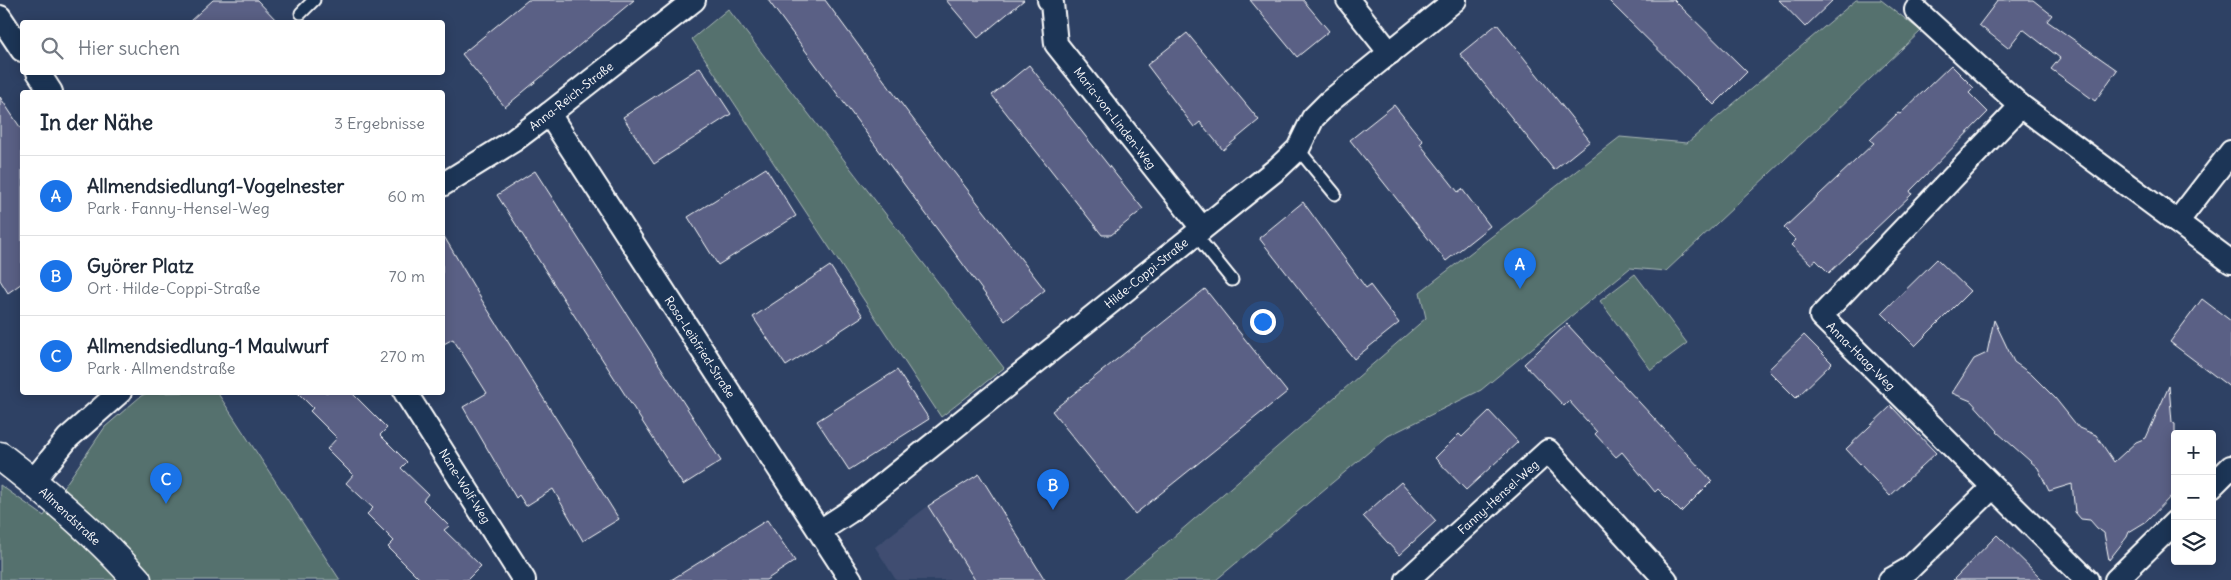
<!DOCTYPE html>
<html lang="de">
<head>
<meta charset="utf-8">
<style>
  :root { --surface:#fff; --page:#f6f6f7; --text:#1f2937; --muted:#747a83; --line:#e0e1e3; --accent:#1a73e8 }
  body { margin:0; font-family:Delius,sans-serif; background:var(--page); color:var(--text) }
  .controls { position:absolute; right:15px; bottom:15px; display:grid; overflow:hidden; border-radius:5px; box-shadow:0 2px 12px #0003 }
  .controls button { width:45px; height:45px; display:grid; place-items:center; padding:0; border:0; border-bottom:1px solid var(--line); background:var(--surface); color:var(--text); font:25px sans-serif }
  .you { position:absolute; left:1262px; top:321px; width:18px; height:18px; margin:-12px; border:4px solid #fff; border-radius:50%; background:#1a73e8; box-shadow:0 0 0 8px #1a73e833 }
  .badge { display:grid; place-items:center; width:32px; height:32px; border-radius:50%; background:var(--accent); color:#fff; font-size:16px; font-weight:700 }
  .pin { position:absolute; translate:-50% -41px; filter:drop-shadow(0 1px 2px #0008) }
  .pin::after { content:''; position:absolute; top:26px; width:18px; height:15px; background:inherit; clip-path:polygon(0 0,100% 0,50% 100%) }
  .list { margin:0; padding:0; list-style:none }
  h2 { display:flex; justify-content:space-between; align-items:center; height:65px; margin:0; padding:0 20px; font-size:21px }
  h2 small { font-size:16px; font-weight:400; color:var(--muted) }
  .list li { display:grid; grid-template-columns:32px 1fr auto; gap:15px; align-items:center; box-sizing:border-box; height:80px; padding:0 20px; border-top:1px solid var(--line) }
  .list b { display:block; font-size:19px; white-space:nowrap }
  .list p { margin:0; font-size:16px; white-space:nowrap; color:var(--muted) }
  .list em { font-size:16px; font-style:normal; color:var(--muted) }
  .icon { flex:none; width:28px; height:28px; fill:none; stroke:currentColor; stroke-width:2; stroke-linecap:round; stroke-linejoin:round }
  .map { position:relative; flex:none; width:2231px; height:580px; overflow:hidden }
  .search { position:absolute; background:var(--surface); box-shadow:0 2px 12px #0003; left:20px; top:20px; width:425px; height:55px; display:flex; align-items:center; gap:12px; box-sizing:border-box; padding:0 18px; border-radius:5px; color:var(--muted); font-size:19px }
  .panel { position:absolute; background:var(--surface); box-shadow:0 2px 12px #0003; left:20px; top:90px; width:425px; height:305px; border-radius:5px }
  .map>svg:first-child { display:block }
  .built { fill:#3f4e71 }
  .green { fill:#55716e; stroke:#aab8b6 }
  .building { fill:#5a6085; stroke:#fff }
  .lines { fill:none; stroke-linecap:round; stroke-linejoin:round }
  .lane-casing { stroke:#fff; stroke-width:15 }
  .street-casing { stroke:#fff; stroke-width:26 }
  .secondary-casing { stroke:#fff; stroke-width:31 }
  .lane { stroke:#1d3557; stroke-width:11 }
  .street { stroke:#1d3557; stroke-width:22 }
  .secondary { stroke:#1d3557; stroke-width:28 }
  .labels { text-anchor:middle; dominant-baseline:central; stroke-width:4; stroke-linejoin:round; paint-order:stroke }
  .street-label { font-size:12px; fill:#fff; stroke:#1d3557 }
</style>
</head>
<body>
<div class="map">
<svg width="2231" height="580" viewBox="0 0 2231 580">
  <rect width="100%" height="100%" fill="#2e4164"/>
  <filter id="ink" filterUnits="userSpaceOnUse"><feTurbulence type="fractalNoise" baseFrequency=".02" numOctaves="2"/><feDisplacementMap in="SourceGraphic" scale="10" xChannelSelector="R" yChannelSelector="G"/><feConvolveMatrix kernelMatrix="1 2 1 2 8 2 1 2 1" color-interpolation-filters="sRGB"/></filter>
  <g filter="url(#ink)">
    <!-- built -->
    <polygon class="built" points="979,474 1045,580 896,580 875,547 928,506"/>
    <!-- green -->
    <g class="green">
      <polygon points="1856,0 1881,0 1921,31 1666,271 1630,268 1481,390 1388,436 1216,580 1121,580 1163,546 1426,318 1420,292 1620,137 1687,143"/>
      <polygon points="728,9 1004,368 941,417 692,39"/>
      <polygon points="1635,274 1687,343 1651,370 1600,301"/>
      <polygon points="217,392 340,580 0,580 0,485 44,516 105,427 141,396 147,393"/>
    </g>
    <!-- building -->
    <g class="building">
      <polygon points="213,0 257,0 278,22 189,22"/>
      <polygon points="528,0 634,0 505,107 462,54"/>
      <polygon points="768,0 825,0 906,110 1045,290 1005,321"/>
      <polygon points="946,0 1024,0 978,38"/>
      <polygon points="1250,0 1303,0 1329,31 1297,57"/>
      <polygon points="1608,0 1674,0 1747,72 1714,105"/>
      <polygon points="1779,0 1833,0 1805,27"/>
      <polygon points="1998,0 2033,0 2052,15 2047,21 2117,70 2095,101 2051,69 2060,58 2023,29 2008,48 1979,25"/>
      <polygon points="1497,24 1590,141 1554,170 1460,54"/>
      <polygon points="1187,33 1259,120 1223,150 1200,122 1194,127 1147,65"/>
      <polygon points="1029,65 1143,209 1111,235 1102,235 992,95"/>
      <polygon points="1951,65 1974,88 1969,93 1988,112 1910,191 1912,194 1829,273 1816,260 1811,264 1791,245 1796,240 1784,228 1874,143 1870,140 1898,113 1900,114"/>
      <polygon points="700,67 731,114 654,164 623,117"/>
      <polygon points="0,97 22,130 22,283 8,293 0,280"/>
      <polygon points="1394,105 1423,141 1420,144 1458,192 1462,189 1490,226 1446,261 1350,140"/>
      <polygon points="766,168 796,216 718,265 688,217"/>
      <polygon points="535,171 721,461 683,485 497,195"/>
      <polygon points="1303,202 1366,288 1370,285 1399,323 1354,359 1259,238"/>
      <polygon points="442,233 483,302 619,519 583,541 553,489 526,506 519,495 516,498 463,407 487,393 453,339 442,345"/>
      <polygon points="1937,259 1970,291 1915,346 1882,313"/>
      <polygon points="830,266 863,316 786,366 753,317"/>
      <polygon points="1205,289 1287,392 1135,514 1052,411"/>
      <polygon points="2202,299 2231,321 2231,388 2170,342"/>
      <polygon points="1994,320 2014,362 2031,374 2055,398 2079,428 2096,435 2114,462 2136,442 2146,438 2169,386 2172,422 2175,424 2175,492 2147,521 2129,532 2127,537 2109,560 2104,533 2097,528 2090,520 2081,519 2075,512 2072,484 2049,491 2038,468 1997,432 1998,431 1971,401 1952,393 1974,359 1987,353"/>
      <polygon points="1567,324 1712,481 1681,512 1658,489 1655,492 1622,452 1616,457 1595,434 1597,432 1569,401 1564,406 1524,364"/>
      <polygon points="1804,335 1832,363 1796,398 1768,370"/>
      <polygon points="897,370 929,419 849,470 817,421"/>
      <polygon points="297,392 351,392 387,428 380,435 407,462 401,468 428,494 423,500 449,526 444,530 481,566 467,580 421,580 388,547 394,541 367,514 373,508 346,483 353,475 327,449 337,438 310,411 313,408"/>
      <polygon points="1891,406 1936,453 1890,496 1846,449"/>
      <polygon points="1489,411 1518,442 1466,490 1435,458 1459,434 1462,437"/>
      <polygon points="979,474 1045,580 975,580 928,506"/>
      <polygon points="1401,482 1436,521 1399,555 1363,516"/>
      <polygon points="767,520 795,561 766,580 671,580"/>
      <polygon points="1997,535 2043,580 1953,580"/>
    </g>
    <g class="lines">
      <!-- lane casing -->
      <g class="lane-casing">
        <g id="lane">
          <polyline points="301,13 314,0"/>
          <polyline points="1298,149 1335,194"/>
          <polyline points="1195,234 1232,280"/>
        </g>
      </g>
      <!-- street casing -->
      <g class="street-casing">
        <g id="street">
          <polyline points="1049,0 1052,3 1056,44 1202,228"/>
          <polyline points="1348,0 1390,53"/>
          <polyline points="1916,10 2021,106"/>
          <polyline points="0,17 22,50"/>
          <polyline points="38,72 51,92"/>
          <polyline points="549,114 851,580"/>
          <polyline points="442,185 513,141 549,114 694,0"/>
          <polyline points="2177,222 2231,152"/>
          <polyline points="405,392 524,580"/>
          <polyline points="33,481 68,438 120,392"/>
          <polyline points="2212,486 2231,467"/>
          <polyline points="820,531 849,512 1278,168 1298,149 1313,118 1330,101 1455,0"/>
          <polyline points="1407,580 1548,451 1666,580"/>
          <polyline points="1890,580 1909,569 1993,487"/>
          <polyline points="2087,580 1821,316 2021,106 2231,262"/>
          <polyline points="2116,580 2175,522"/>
        </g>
      </g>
      <!-- secondary casing -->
      <g class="secondary-casing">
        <path id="secondary" d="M0,456C48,493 97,534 137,580"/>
      </g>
      <!-- lane -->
      <use href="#lane" class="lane"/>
      <!-- street -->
      <use href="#street" class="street"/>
      <!-- secondary -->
      <use href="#secondary" class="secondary"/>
    </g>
  </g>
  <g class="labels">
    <!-- street labels -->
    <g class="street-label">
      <text transform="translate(571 96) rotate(-38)">Anna-Reich-Straße</text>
      <text transform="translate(1115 118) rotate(52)">Maria-von-Linden-Weg</text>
      <text transform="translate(1146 273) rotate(-39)">Hilde-Coppi-Straße</text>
      <text transform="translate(700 347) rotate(57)">Rosa-Leibfried-Straße</text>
      <text transform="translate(1861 356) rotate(45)">Anna-Haag-Weg</text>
      <text transform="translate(465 486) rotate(58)">Nane-Wolf-Weg</text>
      <text transform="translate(1498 497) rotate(-42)">Fanny-Hensel-Weg</text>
      <text transform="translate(70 516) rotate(43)">Allmendstraße</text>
    </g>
  </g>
</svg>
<div class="controls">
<button>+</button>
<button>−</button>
<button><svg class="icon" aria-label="layers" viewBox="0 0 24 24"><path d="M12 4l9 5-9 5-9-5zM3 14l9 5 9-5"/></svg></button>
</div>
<div class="you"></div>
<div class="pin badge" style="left:1520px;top:289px">A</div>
<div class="pin badge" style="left:1053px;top:510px">B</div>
<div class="pin badge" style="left:166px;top:504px">C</div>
<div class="search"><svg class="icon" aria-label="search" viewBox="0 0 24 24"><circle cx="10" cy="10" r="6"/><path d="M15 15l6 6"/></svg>Hier suchen</div>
<section class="panel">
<h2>In der Nähe<small>3 Ergebnisse</small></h2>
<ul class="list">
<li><span class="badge">A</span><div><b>Allmendsiedlung1-Vogelnester</b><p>Park · Fanny-Hensel-Weg</p></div><em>60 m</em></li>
<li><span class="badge">B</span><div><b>Györer Platz</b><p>Ort · Hilde-Coppi-Straße</p></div><em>70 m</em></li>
<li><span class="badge">C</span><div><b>Allmendsiedlung-1 Maulwurf</b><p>Park · Allmendstraße</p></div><em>270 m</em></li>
</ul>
</section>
</div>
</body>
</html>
